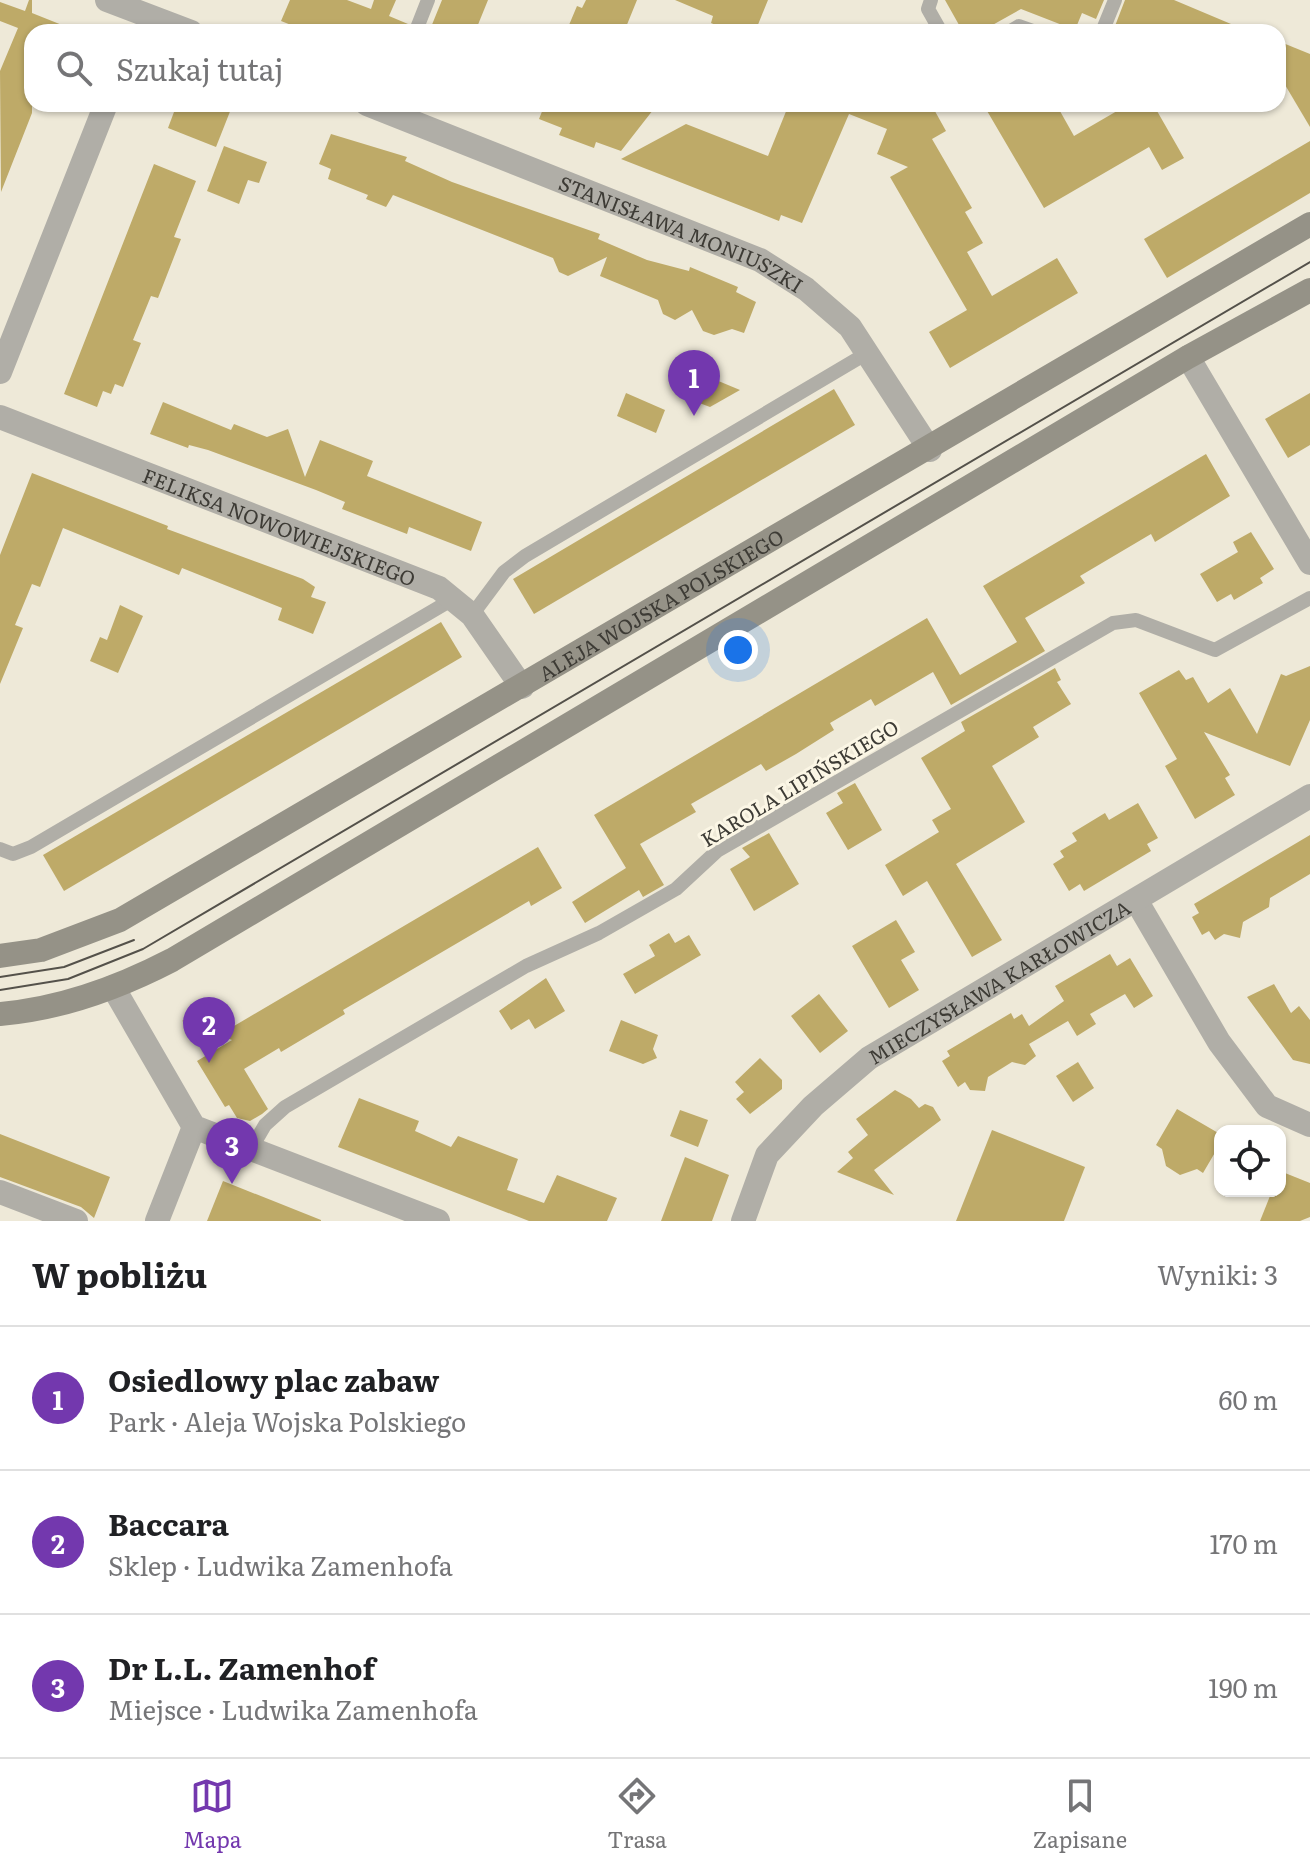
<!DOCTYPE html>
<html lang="pl">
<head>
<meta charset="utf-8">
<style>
  :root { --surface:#fff; --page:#f6f6f6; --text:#202124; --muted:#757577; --line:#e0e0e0; --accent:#7338ae }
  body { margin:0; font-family:Literata,serif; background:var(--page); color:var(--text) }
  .controls { position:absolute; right:24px; bottom:24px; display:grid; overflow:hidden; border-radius:16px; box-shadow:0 2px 6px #0004 }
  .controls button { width:72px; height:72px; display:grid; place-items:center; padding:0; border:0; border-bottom:2px solid var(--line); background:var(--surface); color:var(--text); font:40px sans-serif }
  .you { position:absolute; left:738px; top:650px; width:28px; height:28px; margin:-20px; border:6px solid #fff; border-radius:50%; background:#1a73e8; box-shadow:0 0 0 12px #1a73e833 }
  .badge { display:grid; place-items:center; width:52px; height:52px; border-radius:50%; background:var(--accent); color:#fff; font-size:26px; font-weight:700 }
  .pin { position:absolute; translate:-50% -66px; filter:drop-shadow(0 2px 4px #0008) }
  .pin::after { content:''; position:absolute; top:42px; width:28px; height:24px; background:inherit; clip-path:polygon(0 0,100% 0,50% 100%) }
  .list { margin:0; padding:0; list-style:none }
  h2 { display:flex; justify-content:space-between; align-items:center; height:104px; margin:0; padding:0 32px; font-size:34px }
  h2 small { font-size:26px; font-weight:400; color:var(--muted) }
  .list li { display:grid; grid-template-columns:52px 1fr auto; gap:24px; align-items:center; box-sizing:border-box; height:144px; padding:0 32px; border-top:2px solid var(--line) }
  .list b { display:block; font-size:30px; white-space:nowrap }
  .list p { margin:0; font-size:26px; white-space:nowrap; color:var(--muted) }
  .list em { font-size:26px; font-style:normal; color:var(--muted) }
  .icon { flex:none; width:44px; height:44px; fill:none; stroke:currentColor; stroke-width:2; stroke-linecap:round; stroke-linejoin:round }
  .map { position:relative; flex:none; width:1310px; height:1221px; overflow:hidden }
  .search { position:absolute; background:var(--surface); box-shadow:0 2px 6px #0004; left:24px; right:24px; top:24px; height:88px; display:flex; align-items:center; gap:20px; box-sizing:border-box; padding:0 28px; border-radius:24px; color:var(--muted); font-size:30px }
  .sheet { height:536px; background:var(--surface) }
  nav { display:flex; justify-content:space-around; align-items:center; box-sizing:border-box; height:112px; border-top:2px solid var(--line); background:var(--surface); font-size:22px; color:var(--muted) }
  nav a { display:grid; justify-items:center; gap:4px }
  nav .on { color:var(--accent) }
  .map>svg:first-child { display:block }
  .building { fill:#beaa68 }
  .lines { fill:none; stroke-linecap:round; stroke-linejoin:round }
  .lane { stroke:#b0aea7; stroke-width:14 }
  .street { stroke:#b0aea7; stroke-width:24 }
  .secondary { stroke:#959287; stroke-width:24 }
  .tram { stroke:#54514a; stroke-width:2 }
  .labels { text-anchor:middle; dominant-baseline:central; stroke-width:6; stroke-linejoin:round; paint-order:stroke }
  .street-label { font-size:20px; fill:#3d3b35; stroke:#fbf6e5 }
</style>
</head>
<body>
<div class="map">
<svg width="1310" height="1221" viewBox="0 0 1310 1221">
  <rect width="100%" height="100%" fill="#eee9d8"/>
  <!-- building -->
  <g class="building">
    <polygon points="29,0 32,0 32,13 77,31 32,32 32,113 1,192 0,71 18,28 0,21 0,2 25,11"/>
    <polygon points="290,0 347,0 371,9 374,0 396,0 389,16 408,24 408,32 309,32 281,21"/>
    <polygon points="442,0 488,0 475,32 429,32"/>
    <polygon points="586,0 637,0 624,32 573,32 575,27 569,25 577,6 582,8"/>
    <polygon points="675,0 768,0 755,32 732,32 711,23 713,16"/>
    <polygon points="945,0 1104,0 1096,19 1082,13 1075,30 1021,9 980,32 963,32"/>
    <polygon points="1125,0 1174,0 1250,32 1130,32 1115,26"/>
    <polygon points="1278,41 1310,54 1310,127 1278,73"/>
    <polygon points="177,104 233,104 216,147 168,128"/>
    <polygon points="545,104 637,104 653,110 621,151 596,142 594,148 559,135 562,128 539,119"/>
    <polygon points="789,104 931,104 946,131 932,139 972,208 965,212 983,243 967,252 992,296 1057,258 1078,293 950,368 929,332 967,310 890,177 908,167 877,154 887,129 849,114 802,223 781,215 779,221 621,159 686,124 768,156"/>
    <polygon points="983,104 1056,104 1074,136 1129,104 1153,104 1184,158 1162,170 1149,147 1044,208"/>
    <polygon points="331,134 407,157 405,161 452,182 600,234 598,239 647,260 689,271 690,267 738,287 736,292 756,302 744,333 732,329 714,335 703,331 692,310 675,320 663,314 658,300 600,276 607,257 568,276 559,272 553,258 393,195 386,207 366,199 368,195 328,179 331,169 319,164"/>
    <polygon points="1310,141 1310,193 1167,278 1144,239"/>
    <polygon points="224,146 267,162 259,183 248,180 239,204 207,191"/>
    <polygon points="154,164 196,181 174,237 181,239 158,298 151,296 133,340 141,343 123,387 115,384 111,394 103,391 97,407 64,394"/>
    <polygon points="704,375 740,390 710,407 694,401"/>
    <polygon points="834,389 855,425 534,614 513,579"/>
    <polygon points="626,393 665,410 656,433 617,416"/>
    <polygon points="1310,393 1310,445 1288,458 1265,419"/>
    <polygon points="163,402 231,430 234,424 267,437 288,429 305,477 320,440 373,461 367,476 482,522 471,551 409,527 407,534 342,509 345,502 316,490 208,450 189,445 188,448 150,434"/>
    <polygon points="1206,454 1230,496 1155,542 1151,534 1080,576 1085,583 1025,618 1045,651 951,705 933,672 875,706 871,699 830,723 834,730 796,754 766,771 761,764 691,804 696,812 640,844 664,885 643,897 639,890 585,923 572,902 626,868 594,815 927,618 960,675 1017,642 983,586"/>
    <polygon points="32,473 168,526 167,529 303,579 315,587 311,597 326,602 313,634 278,620 282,608 182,568 179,575 63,528 40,587 32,584 15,625 23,628 0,684 0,555"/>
    <polygon points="1251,532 1274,569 1260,578 1263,583 1234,600 1231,594 1217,602 1200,574 1238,552 1233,542"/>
    <polygon points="120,605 143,616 118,673 90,661 100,637 107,640"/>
    <polygon points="441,622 462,657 64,891 43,855"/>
    <polygon points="1310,666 1310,720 1290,766 1204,732 1230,775 1225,778 1235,795 1195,819 1165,766 1177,759 1139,693 1179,670 1186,680 1193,677 1208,703 1230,688 1257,734 1281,674 1286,676"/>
    <polygon points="1055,668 1061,680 1057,682 1071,704 1033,727 1039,737 992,766 1025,822 956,864 1002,940 972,957 927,881 903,896 885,865 939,832 932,820 951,809 921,758 965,731 961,722"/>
    <polygon points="855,783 882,830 848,850 826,813 843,803 837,793"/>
    <polygon points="1138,803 1158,838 1147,844 1151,851 1084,891 1080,884 1069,891 1053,864 1064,857 1060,851 1077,841 1072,833 1105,813 1109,820"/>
    <polygon points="769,833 799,884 754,911 730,869 750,857 742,848"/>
    <polygon points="1310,835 1310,874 1270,898 1269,907 1243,922 1240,938 1224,934 1215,940 1209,931 1202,935 1192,917 1199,913 1194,904"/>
    <polygon points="538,847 562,888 531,906 529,901 343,1010 345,1014 281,1052 279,1048 244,1069 268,1109 262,1114 250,1121 237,1118 229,1105 225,1107 197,1061 232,1040 182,1021 218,1000 234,1026"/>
    <polygon points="896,920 915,952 901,960 919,990 889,1008 852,946"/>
    <polygon points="669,933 675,943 689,935 701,955 635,994 623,974 655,956 649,945"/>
    <polygon points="1110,954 1117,966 1130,958 1153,996 1134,1008 1125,994 1090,1014 1096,1024 1077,1036 1068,1021 1029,1044 1036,1056 1025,1065 1012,1062 988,1077 985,1091 970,1090 965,1082 958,1087 942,1061 950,1056 947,1051 1011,1013 1014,1019 1022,1014 1029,1026 1064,1001 1055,986"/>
    <polygon points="546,978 565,1011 535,1029 529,1019 511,1030 499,1011"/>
    <polygon points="1274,984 1291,1013 1299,1006 1310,1020 1310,1064 1293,1060 1247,997"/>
    <polygon points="819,994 848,1031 820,1053 791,1016"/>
    <polygon points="621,1020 658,1035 653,1049 657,1058 643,1064 609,1051"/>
    <polygon points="760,1058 782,1080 782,1089 750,1114 736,1099 744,1092 735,1082"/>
    <polygon points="1078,1062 1094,1088 1073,1102 1056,1076"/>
    <polygon points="895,1090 911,1099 919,1108 925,1104 933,1107 941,1120 874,1170 894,1195 837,1172 853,1158 848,1152 868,1135 856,1119"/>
    <polygon points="359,1098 419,1121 415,1131 451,1147 458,1136 518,1159 507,1190 544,1203 557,1175 617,1198 607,1221 529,1221 338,1147"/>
    <polygon points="1177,1109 1220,1134 1220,1144 1203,1173 1197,1169 1180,1175 1166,1166 1162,1149 1156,1145"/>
    <polygon points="680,1110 708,1120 698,1147 670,1136"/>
    <polygon points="992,1130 1085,1167 1064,1221 956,1221"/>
    <polygon points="0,1134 110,1177 94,1218 81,1207 0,1177"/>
    <polygon points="685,1157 729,1175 712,1221 661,1221"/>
    <polygon points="1280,1171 1310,1183 1310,1217 1300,1221 1260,1221 1272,1191 1280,1191"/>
    <polygon points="223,1181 321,1220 321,1221 207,1221"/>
  </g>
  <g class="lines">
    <!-- lane -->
    <g class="lane">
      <polyline points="931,0 928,9 941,32"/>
      <polyline points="417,28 428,0"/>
      <polyline points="1009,32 1019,26 1036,32"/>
      <polyline points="1102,32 1115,0"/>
      <polyline points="472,615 504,572 525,556 869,352"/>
      <polyline points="0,849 13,854 31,847 453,599"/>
      <polyline points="251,1149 265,1125 285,1107 526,966 599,933 676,889 717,851 1113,623 1136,620 1215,650 1310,598"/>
    </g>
    <!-- street -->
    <g class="street">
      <polyline points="107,0 191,32"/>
      <path id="s1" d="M367,104L760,260L806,289L850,327L930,450"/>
      <polyline points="1188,357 1310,563"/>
      <polyline points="0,372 106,104"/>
      <path id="s2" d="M0,417L439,588L472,615L522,687"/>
      <polyline points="1136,900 1219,1042 1267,1106 1310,1125"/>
      <polyline points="113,987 194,1127 438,1221"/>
      <polyline points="0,1192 76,1221"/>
      <polyline points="157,1221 194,1127"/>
      <path id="s3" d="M743,1221L767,1155L813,1106L869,1058L1310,796"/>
    </g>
    <!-- secondary -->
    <g class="secondary">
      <path id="s4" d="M0,956L41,950L120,920L1310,224"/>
      <path d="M0,1014C61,1009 118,988 172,960L1188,357L1310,290"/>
    </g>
    <!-- tram -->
    <g class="tram">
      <polyline points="0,977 64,967 134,940"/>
      <polyline points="0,990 68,979 143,949 1310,262"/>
    </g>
  </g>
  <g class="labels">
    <!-- street labels -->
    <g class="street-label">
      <text stroke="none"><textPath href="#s1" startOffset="340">STANISŁAWA MONIUSZKI</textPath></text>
      <text stroke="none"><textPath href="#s2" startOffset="300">FELIKSA NOWOWIEJSKIEGO</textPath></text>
      <text stroke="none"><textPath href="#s4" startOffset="752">ALEJA WOJSKA POLSKIEGO</textPath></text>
      <text transform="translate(799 782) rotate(-31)">KAROLA LIPIŃSKIEGO</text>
      <text stroke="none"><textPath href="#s3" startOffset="362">MIECZYSŁAWA KARŁOWICZA</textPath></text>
    </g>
  </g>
</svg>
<div class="controls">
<button><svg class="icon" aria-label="locate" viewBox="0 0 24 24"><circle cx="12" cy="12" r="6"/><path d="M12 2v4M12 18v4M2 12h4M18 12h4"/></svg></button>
</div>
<div class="you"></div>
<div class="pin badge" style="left:694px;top:416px">1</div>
<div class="pin badge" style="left:209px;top:1063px">2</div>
<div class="pin badge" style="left:232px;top:1184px">3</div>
<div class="search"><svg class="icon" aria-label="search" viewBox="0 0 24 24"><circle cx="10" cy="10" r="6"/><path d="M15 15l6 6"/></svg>Szukaj tutaj</div>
</div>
<section class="sheet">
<h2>W pobliżu<small>Wyniki: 3</small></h2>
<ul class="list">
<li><span class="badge">1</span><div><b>Osiedlowy plac zabaw</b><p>Park · Aleja Wojska Polskiego</p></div><em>60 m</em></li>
<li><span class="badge">2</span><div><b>Baccara</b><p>Sklep · Ludwika Zamenhofa</p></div><em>170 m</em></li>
<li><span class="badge">3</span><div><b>Dr L.L. Zamenhof</b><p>Miejsce · Ludwika Zamenhofa</p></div><em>190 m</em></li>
</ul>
</section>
<nav>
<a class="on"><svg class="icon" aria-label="map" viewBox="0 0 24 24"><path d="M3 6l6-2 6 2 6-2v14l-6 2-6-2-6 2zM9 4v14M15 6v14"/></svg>Mapa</a>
<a><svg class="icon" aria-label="directions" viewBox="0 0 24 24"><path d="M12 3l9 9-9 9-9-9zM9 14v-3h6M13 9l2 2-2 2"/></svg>Trasa</a>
<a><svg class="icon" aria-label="saved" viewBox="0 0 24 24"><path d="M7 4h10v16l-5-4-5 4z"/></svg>Zapisane</a>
</nav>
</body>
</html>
